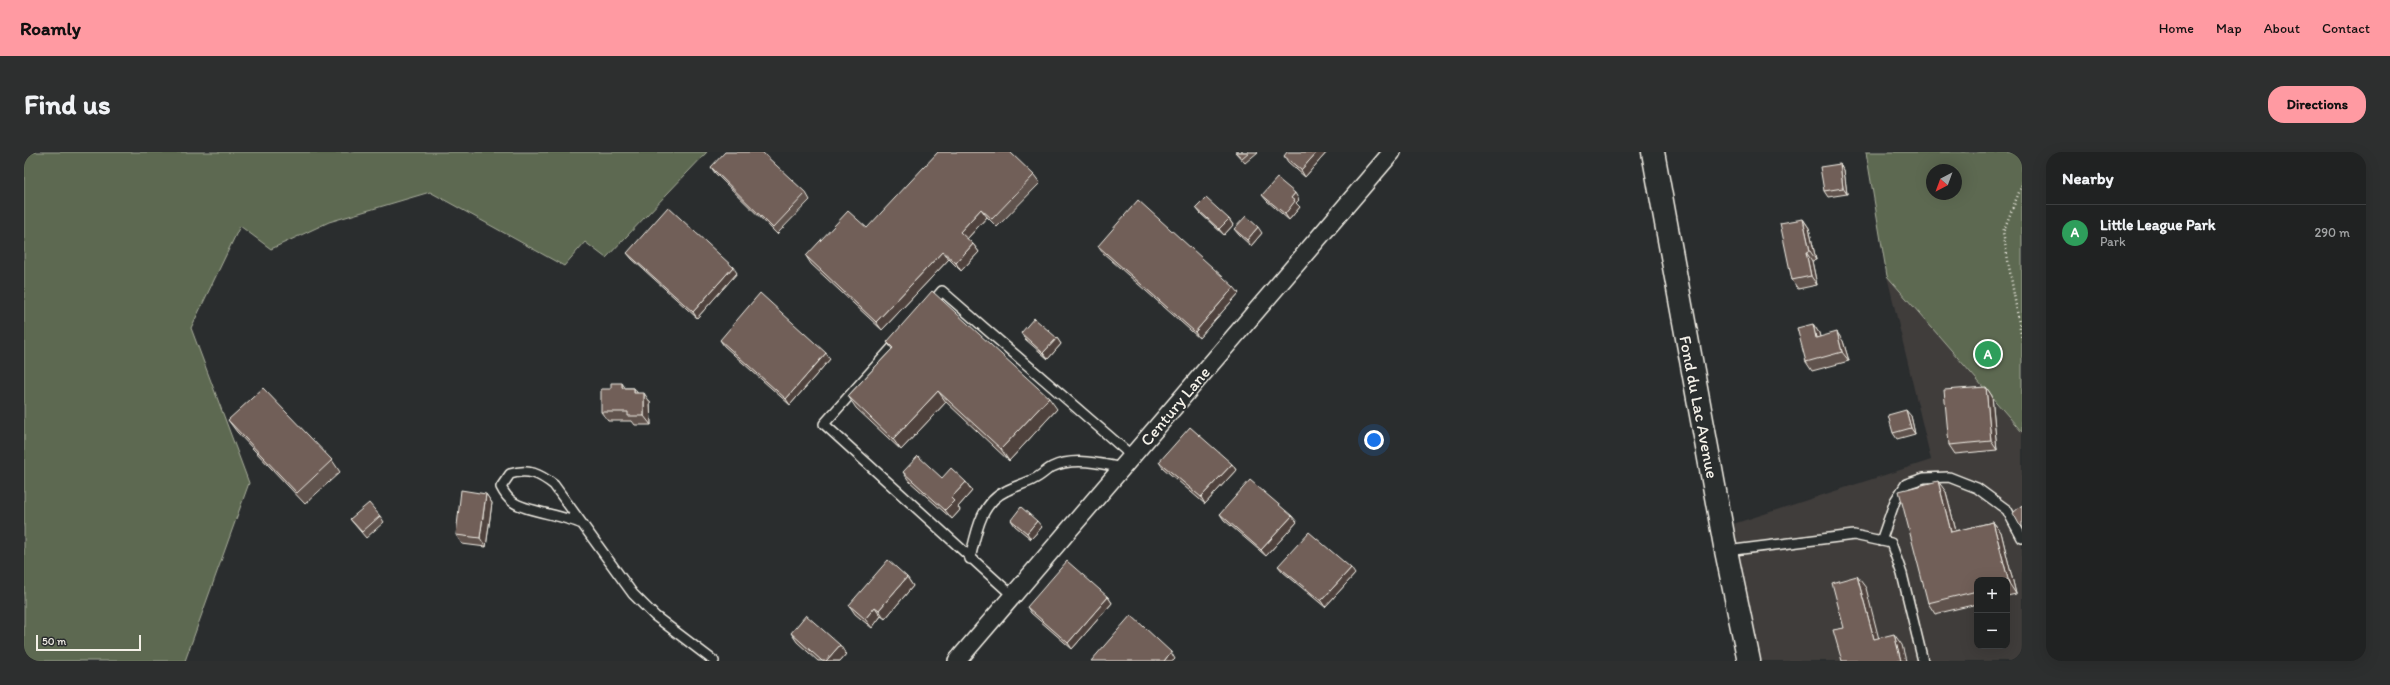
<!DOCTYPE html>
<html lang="en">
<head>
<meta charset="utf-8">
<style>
  :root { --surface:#202222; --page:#2d2f2f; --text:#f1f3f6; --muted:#a2a4a5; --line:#3d3f40; --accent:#ff9aa2 }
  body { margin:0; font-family:Itim,sans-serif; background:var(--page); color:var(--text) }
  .controls { position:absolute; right:12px; bottom:12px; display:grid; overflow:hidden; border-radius:8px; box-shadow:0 4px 16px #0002 }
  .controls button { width:36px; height:36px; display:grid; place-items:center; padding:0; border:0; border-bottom:1px solid var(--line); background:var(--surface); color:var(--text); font:20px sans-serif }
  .compass { position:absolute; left:1902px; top:12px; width:36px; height:36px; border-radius:50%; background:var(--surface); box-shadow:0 4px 16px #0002; rotate:221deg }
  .scale { position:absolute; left:12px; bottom:10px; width:105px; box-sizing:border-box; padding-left:4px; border:2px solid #f4f1e8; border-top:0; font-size:11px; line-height:14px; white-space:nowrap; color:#f4f1e8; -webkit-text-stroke:3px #2a2d2e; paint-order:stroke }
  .you { position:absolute; left:1350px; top:288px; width:14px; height:14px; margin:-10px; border:3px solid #fff; border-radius:50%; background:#1a73e8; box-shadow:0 0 0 6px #1a73e833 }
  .badge { display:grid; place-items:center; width:26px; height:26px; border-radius:50%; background:var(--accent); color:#fff; font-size:13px; font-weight:700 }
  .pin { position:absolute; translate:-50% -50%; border:2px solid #fff; box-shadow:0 1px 4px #0006 }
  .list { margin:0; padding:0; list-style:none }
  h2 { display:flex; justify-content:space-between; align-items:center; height:52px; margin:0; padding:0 16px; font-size:17px }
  h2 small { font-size:13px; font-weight:400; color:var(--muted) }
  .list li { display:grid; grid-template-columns:26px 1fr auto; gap:12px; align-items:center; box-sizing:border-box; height:56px; padding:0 16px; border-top:1px solid var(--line) }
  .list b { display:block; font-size:15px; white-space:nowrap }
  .list p { margin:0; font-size:13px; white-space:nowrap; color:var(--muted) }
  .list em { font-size:13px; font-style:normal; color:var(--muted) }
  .map { position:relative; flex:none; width:1998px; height:509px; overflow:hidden; border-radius:16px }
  header { display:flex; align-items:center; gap:24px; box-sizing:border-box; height:56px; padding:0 20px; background:var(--accent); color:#111 }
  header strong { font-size:19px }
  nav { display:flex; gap:22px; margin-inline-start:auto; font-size:14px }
  .intro { display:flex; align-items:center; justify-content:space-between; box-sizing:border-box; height:96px; padding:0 24px }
  h1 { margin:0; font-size:28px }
  .button { padding:10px 18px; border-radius:16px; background:var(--accent); color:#111; font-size:14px; font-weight:700 }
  main { display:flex; gap:24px; padding:0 24px }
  aside { flex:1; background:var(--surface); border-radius:16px; box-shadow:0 4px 16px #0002 }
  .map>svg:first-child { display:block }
  .built { fill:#3f3c3b; fill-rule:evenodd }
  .green { fill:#5d6951; stroke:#a8ad9c; fill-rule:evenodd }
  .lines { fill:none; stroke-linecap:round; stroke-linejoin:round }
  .lane-casing { stroke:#f4f1e8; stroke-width:12 }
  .street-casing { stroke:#f4f1e8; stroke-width:20 }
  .primary-casing { stroke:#f4f1e8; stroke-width:25 }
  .path { stroke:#f4f1e8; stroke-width:2.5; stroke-dasharray:1 3; stroke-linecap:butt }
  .lane { stroke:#2a2d2e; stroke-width:9 }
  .street { stroke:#2a2d2e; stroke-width:17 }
  .primary { stroke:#2a2d2e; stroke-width:22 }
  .wall { fill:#61524d; stroke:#f4f1e8 }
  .shaded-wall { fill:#4f423e; stroke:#f4f1e8 }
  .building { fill:#715f59; stroke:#f4f1e8 }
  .labels { text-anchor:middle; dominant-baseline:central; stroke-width:3.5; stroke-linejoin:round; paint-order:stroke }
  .street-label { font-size:17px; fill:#f4f1e8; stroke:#2a2d2e }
</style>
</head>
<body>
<header>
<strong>Roamly</strong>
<nav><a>Home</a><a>Map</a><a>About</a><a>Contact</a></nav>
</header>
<div class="intro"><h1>Find us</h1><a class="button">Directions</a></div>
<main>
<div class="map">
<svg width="1998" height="509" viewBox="0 0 1998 509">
  <rect width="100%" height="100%" fill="#2a2d2e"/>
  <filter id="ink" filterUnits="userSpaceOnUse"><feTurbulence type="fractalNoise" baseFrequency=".025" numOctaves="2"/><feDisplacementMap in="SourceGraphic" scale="8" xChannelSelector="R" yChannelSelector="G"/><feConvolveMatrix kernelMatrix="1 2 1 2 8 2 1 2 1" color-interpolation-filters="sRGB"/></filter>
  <g filter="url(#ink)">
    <!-- built -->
    <path class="built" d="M1863,124L1998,280V509H1733L1709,372L1907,308ZM1953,428H1983V494H1953Z"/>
    <!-- green -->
    <g class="green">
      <polygon points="0,0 683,0 582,106 561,90 540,114 406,40 305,70 247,97 216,74 167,176 225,331 161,509 0,509"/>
      <path d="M1842,0H1998V280L1863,124ZM1908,18H1932V42H1908Z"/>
    </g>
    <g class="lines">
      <!-- lane casing -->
      <g class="lane-casing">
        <g id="lane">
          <polyline points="906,153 918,139 1108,304"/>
          <polyline points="875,188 800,272 989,444"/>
          <path d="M558,372C539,363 501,359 489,350C483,346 480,341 477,335L486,322C504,316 516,322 530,333L609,442L631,464L690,509"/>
          <polyline points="1857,389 1871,349 1882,332 1900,326 1925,325 1953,336 1983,358 1998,386"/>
          <polyline points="1702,399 1830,383 1867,391 1878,422 1899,509"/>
          <path d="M946,407C952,382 956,351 982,339C991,334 1001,332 1010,327C1017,324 1022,318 1028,315C1049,305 1076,311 1098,316"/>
        </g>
      </g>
      <!-- street casing -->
      <g class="street-casing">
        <polyline id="street" points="933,509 1368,0"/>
      </g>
      <!-- primary casing -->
      <g class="primary-casing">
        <polyline id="primary" points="1629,0 1701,394 1725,509"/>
      </g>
      <!-- path -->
      <polyline class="path" points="1998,33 1979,80 1998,188"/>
      <!-- lane -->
      <use href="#lane" class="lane"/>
      <!-- street -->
      <use href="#street" class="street"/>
      <!-- primary -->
      <use href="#primary" class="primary"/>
    </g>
    <!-- wall -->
    <g class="wall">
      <polygon points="1211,0 1234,0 1221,11"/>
      <polygon points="1303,0 1281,25 1264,10 1260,4"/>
      <polygon points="1816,12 1820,18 1823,42 1804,45 1800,39"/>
      <polygon points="687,15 782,41 786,48 753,82 691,21"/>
      <polygon points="1010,23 1016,31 973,75 963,65 943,87 949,92 955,100 937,119 925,107 858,178 787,112 782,104"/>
      <polygon points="1238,43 1275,48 1272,51 1276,55 1265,68 1243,49"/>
      <polygon points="1172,56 1205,67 1209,73 1200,83 1177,62"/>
      <polygon points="1779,67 1785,76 1792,108 1788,109 1793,133 1774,137 1768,128"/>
      <polygon points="1210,77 1238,81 1227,94 1215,83"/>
      <polygon points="1074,94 1215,141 1175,186 1078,100"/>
      <polygon points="603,101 713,121 673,166 608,107"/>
      <polygon points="1789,172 1795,181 1796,185 1819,189 1825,209 1788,219 1782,210"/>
      <polygon points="997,181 1033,186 1037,192 1024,207 1001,187"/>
      <polygon points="696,188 806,207 766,253 700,194"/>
      <polygon points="863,190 1033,257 985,309 922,250 877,298 832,256 824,244 868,197"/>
      <polygon points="1962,235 1968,244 1973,298 1931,302 1925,293"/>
      <polygon points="602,236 610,236 613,241 626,250 627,273 611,273 608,269 584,269 577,260"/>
      <polygon points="1887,264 1891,282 1873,287 1869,281"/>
      <polygon points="204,268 308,308 316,320 281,352 213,280"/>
      <polygon points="1135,310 1208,312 1212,318 1181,352 1139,316"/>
      <polygon points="879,320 942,330 948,339 934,355 936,358 928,367 885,329"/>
      <polygon points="1922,340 1932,379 1969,370 1977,380 1992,442 1983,444 1983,428 1953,428 1953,452 1911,462 1904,451"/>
      <polygon points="462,342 468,351 462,395 438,392 432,383"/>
      <polygon points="1196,362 1273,370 1242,404 1200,368"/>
      <polygon points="356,364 360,370 342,386 331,373 326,367"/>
      <polygon points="987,368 1018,375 1007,387 991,374"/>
      <polygon points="1254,414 1331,422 1301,455 1259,420"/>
      <polygon points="883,425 889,434 861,467 857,464 848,476 831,462 825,453"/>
      <polygon points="1084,445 1088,451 1048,497 1007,461 1003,455"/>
      <polygon points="767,481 822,502 816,509 794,509 773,490"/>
    </g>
    <!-- shaded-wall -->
    <g class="shaded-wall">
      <polygon points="1293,0 1303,0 1281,25 1277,18"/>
      <polygon points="1816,12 1820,18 1823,42 1819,36"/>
      <polygon points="1271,41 1275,48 1272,51 1276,55 1265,68 1261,62 1267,46"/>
      <polygon points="957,57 963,65 942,88 936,80"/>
      <polygon points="1205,67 1209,73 1200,83 1195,77"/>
      <polygon points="1779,67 1785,76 1792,108 1786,99"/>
      <polygon points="1234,75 1238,81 1227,94 1223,88"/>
      <polygon points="949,92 955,100 937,119 932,111"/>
      <polygon points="919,99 925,107 858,178 852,170"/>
      <polygon points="1782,100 1788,109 1793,133 1787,124"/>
      <polygon points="709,115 713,121 673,166 669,160"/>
      <polygon points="1210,135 1215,141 1175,186 1171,180"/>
      <polygon points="1789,172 1795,181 1798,194 1792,186"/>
      <polygon points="1813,180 1819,189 1825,209 1818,200"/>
      <polygon points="1033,186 1037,192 1024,207 1019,201"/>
      <polygon points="802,201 806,207 766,253 762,247"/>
      <polygon points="598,231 604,240 598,236"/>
      <polygon points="1962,235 1968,244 1973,298 1967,289"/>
      <polygon points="610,236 616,245 610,241"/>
      <polygon points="914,239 922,250 877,298 869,287"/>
      <polygon points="620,241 626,250 627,273 620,264"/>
      <polygon points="1025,246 1033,257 985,309 977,297"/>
      <polygon points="1882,258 1887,264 1891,282 1887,276"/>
      <polygon points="1208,312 1212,318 1181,352 1177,345"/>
      <polygon points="1914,329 1922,340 1935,391 1927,380"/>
      <polygon points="942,330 948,339 934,355 936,358 928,367 921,358 927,346"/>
      <polygon points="462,342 468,351 462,395 456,386"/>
      <polygon points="1268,364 1273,370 1242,404 1237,398"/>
      <polygon points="1013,369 1018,375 1007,387 1003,381"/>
      <polygon points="1969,370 1977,380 1992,442 1985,431"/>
      <polygon points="1327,416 1331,422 1301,455 1297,449"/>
      <polygon points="1833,424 1842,436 1858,499 1850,487"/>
      <polygon points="883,425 889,434 861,467 855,458"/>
      <polygon points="1084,445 1088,451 1048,497 1044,491"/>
      <polygon points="851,455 857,464 848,476 841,467"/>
      <polygon points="1870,482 1878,493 1882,509 1877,509"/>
      <polygon points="816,493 822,502 816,509 802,509"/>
      <polygon points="1147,500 1151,507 1149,509 1140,509"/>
    </g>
    <!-- building -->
    <g class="building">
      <polygon points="701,0 738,0 782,41 749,76 687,15"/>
      <polygon points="914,0 986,0 1010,23 968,67 957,57 936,80 949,92 932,111 919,99 852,170 782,104 824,59 843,76"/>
      <polygon points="1211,0 1225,0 1218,6"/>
      <polygon points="1263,0 1293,0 1277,18 1260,4"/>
      <polygon points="1816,12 1819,36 1800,39 1796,15"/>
      <polygon points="1253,26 1271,41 1267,46 1271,49 1261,62 1238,43"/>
      <polygon points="1182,46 1205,67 1195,77 1172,56"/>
      <polygon points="1114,48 1210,135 1171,180 1074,94"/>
      <polygon points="644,55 709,115 669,160 603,101"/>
      <polygon points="1222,64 1234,75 1223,88 1210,77"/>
      <polygon points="1779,67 1786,99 1782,100 1787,124 1768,128 1756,71"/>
      <polygon points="908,139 1025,246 977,297 914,239 869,287 824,244 869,196 863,190"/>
      <polygon points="736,141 802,201 762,247 696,188"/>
      <polygon points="1010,166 1033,186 1019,201 997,181"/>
      <polygon points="1789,172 1792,186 1813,180 1818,200 1782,210 1773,176"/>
      <polygon points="587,231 598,231 598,236 610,236 610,241 620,241 620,264 604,264 604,260 577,260 577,237 587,237"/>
      <polygon points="1962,235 1967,289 1925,293 1920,238"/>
      <polygon points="239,236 308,308 273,341 204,268"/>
      <polygon points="1882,258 1887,276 1869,281 1864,263"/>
      <polygon points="1166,275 1208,312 1177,345 1135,310"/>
      <polygon points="894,304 918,326 927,316 942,330 927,346 930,349 921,358 879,320"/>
      <polygon points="1226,328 1268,364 1237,398 1196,362"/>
      <polygon points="1914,329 1927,380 1969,370 1985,431 1983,432 1983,428 1953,428 1953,439 1904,451 1875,339"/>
      <polygon points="437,338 462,342 456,386 432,383"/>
      <polygon points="345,351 356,364 338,380 326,367"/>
      <polygon points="1998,353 1998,375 1995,372 1989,361"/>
      <polygon points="997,355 1013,369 1003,381 987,368"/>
      <polygon points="1285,380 1327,416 1297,449 1254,414"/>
      <polygon points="864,408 883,425 855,458 851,455 841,467 825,453"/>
      <polygon points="1043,409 1084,445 1044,491 1003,455"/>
      <polygon points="1833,424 1850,487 1870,482 1877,509 1818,509 1809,478 1820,476 1808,431"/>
      <polygon points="782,463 816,493 802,509 798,509 767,481"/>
      <polygon points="1107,463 1147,500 1140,509 1067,509"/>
    </g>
  </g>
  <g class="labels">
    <!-- street labels -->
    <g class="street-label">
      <text transform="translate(1151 254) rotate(-50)">Century Lane</text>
      <text transform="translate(1675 255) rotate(79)">Fond du Lac Avenue</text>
    </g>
  </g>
</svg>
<div class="controls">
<button>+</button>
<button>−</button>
</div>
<svg class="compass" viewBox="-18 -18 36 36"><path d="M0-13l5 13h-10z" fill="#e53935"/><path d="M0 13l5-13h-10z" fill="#a2a4a5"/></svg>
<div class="scale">50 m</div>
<div class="you"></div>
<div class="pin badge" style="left:1964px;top:202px;background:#2e9e5b">A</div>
</div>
<aside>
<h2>Nearby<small></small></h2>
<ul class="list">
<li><span class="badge" style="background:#2e9e5b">A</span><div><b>Little League Park</b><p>Park</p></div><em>290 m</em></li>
</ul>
</aside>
</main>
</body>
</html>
